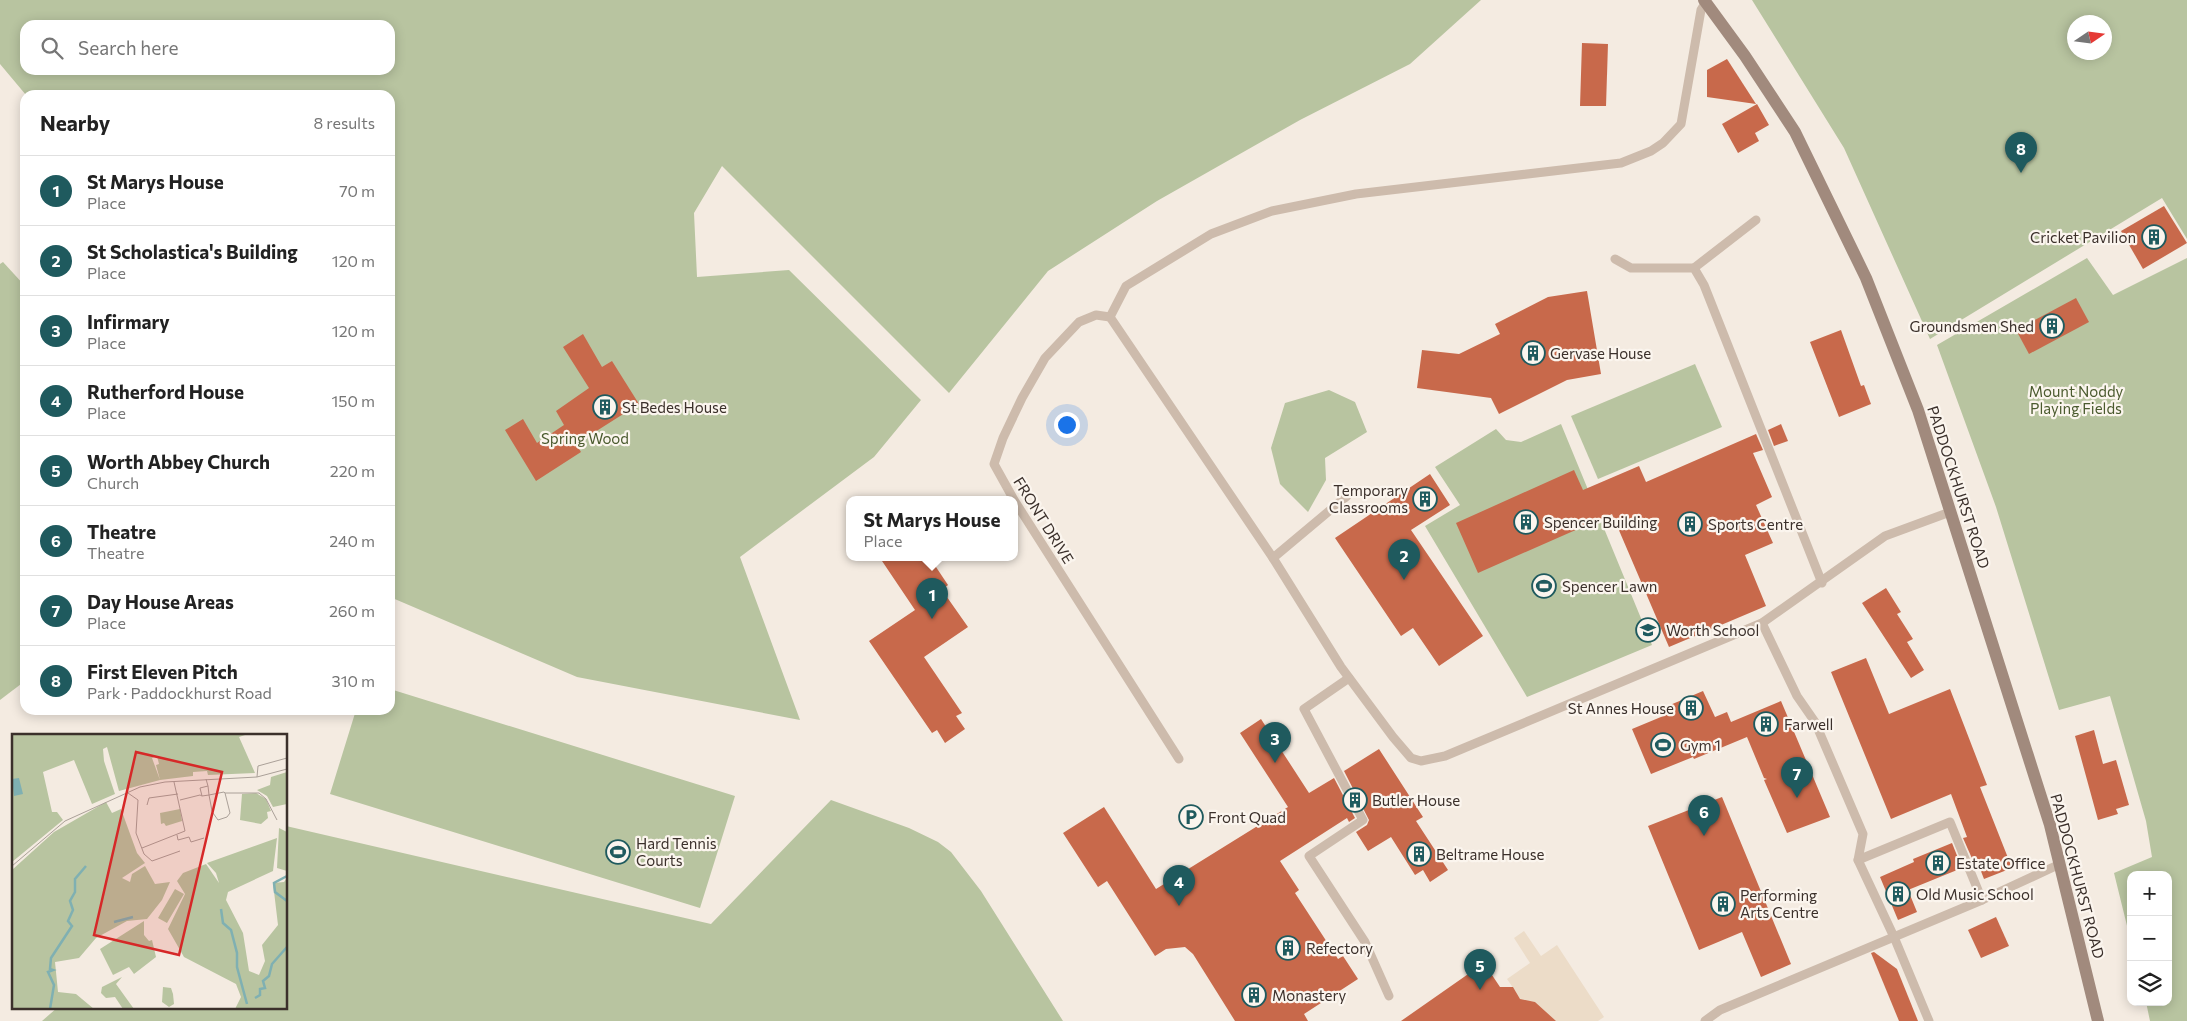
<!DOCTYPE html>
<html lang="en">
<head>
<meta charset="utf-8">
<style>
  :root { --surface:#fff; --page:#f6f6f6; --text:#222; --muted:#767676; --line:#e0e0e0; --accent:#1f5a5e }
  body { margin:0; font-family:Commissioner,sans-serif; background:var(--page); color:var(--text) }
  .controls { position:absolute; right:15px; bottom:15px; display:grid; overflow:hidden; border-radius:10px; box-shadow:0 2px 12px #0003 }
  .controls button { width:45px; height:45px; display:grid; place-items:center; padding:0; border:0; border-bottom:1px solid var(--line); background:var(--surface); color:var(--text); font:25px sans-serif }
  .compass { position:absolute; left:2067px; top:15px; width:45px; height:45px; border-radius:50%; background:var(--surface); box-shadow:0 2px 12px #0003; rotate:77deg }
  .you { position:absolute; left:1066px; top:424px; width:18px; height:18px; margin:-12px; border:4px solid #fff; border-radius:50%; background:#1a73e8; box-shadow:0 0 0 8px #1a73e833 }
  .badge { display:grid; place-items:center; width:32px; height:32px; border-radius:50%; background:var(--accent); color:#fff; font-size:16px; font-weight:700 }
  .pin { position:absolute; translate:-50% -41px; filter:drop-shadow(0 1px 2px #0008) }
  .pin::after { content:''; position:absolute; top:26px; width:18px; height:15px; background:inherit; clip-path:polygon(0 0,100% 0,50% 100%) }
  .popup { position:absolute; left:846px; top:496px; width:172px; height:65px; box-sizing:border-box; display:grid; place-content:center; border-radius:10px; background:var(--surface); filter:drop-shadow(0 1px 4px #0005); font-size:16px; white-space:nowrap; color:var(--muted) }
  .popup b { font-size:19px; color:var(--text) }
  .popup::after { content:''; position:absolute; left:50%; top:100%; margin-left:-10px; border:10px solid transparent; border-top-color:var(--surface) }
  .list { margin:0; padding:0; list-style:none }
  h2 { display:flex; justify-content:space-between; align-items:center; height:65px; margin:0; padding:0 20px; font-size:21px }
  h2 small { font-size:16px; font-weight:400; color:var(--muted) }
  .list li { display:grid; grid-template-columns:32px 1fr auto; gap:15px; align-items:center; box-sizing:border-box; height:70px; padding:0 20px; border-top:1px solid var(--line) }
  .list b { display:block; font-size:19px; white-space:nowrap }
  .list p { margin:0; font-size:16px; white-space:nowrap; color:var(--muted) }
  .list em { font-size:16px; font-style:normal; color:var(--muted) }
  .icon { flex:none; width:28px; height:28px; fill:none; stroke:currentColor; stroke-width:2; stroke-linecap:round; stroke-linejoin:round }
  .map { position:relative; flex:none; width:2187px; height:1021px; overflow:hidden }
  .search { position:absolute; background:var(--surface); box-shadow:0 2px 12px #0003; left:20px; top:20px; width:375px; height:55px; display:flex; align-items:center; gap:12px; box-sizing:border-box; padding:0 18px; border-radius:15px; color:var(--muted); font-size:19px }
  .panel { position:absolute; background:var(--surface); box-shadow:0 2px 12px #0003; left:20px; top:90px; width:375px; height:625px; border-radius:15px }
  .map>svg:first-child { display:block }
  .green { fill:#b8c4a0; fill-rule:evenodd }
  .plaza { fill:#ecdcc8 }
  .building { fill:#c8694b }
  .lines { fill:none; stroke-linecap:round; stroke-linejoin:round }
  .lane { stroke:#cdbbac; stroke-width:9 }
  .secondary { stroke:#a18a7d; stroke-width:12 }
  .labels { text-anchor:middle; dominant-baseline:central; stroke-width:4.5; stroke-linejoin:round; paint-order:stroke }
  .poi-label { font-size:15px; fill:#3b302b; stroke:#fbf5ee; text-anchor:start }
  .park-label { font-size:15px; fill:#4a5a2e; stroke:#fbf5ee }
  .street-label { font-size:15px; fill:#3b302b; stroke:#fbf5ee }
  .inset-river { fill:none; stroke:#7fb0b2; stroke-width:2.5 }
  .inset-road { fill:none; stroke:#aaa098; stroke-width:1 }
  .view { fill:#d62828; fill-opacity:0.15; stroke:#d62828; stroke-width:2.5 }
  .inset-edge { fill:none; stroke:#3b302b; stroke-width:2.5 }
</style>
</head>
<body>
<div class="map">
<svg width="2187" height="1021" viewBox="0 0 2187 1021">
  <rect width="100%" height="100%" fill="#f4ebe1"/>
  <!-- green -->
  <g class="green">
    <path d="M0,0H1481L1410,64L1300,120L1157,201L1048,271L949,393L722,166L694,213L697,277L789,270L921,400L874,457L740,557L800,720L577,677L390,597V95H26L0,64ZM25,25H390V70H25Z"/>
    <path d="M1752,0H2187V239L2162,198L1930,339L1844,148ZM2104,22V52H2074V22Z"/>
    <polygon points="2087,258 2113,295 2187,258 2187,1021 2150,1021 2146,1002 2168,1002 2168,875 2131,875 2131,942 2114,873 2152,857 2146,821 2110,696 2059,710 1996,507 1937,345"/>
    <polygon points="3,262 25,286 25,681 0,700 0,264"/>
    <polygon points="1695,364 1722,427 1598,479 1571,416"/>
    <polygon points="1329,390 1355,402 1367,432 1325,458 1326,480 1308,512 1280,484 1271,448 1285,403"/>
    <polygon points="1561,424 1652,645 1527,697 1425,526 1460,505 1435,467 1496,429 1506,440 1521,442"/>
    <polygon points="390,689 735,796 700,908 330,794 356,710 390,710"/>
    <polygon points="831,800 909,828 938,842 951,852 981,891 1063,1021 42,1021 58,1007 286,1007 286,826 711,924"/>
  </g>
  <!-- plaza -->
  <polygon class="plaza" points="1524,931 1541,956 1557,945 1604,1017 1598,1021 1545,1021 1542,1009 1535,1002 1528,1001 1520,1004 1515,997 1516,992 1507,979 1530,963 1514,938"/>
  <!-- building -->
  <g class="building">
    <polygon points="1582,43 1608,44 1606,106 1580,106"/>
    <polygon points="1727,59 1756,104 1707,97 1707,70"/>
    <polygon points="1757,104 1769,125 1755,133 1759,141 1738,153 1722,124"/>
    <polygon points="2164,206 2187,243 2143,269 2121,231"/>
    <polygon points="1587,291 1601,374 1567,380 1499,414 1491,398 1417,388 1422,350 1459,354 1500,334 1495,324 1548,297"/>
    <polygon points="2076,298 2089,322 2029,354 2016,330"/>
    <polygon points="1841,330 1861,386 1864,385 1871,404 1839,417 1810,342"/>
    <polygon points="583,334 602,367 612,361 639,404 576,444 581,452 536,481 505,430 523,419 537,443 564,425 556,411 589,388 563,347"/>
    <polygon points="1781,424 1788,441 1774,446 1768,430"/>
    <polygon points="1756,434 1763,450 1753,453 1772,497 1756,505 1773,543 1745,555 1766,606 1669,647 1612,514 1478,573 1456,523 1574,470 1583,490 1639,466 1646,482"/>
    <polygon points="1430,474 1450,505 1411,530 1483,636 1439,666 1413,628 1401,636 1335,538"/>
    <polygon points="880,558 930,558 948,585 942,590 968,627 924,657 962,713 956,716 965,729 945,743 937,730 932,733 869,641 915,610"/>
    <polygon points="1886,588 1901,612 1897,614 1913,639 1907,642 1924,670 1911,678 1862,603"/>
    <polygon points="1866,658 1889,714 1950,689 1987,785 1980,787 2012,868 1984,879 1977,861 1974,863 1963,838 1967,837 1951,794 1891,819 1831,672"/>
    <polygon points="1703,691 1715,717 1727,712 1731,722 1781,701 1830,817 1787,833 1764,780 1767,779 1764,778 1747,737 1694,759 1693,757 1651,774 1632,729 1673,712 1670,705"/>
    <polygon points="1261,719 1309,793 1334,778 1355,818 1349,822 1347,818 1280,861 1299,890 1295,893 1338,959 1343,956 1358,979 1304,1014 1308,1021 1235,1021 1193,954 1185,947 1166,949 1155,956 1107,881 1098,887 1063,833 1104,807 1156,889 1288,807 1240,733"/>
    <polygon points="2094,730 2103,764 2116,760 2129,805 2116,809 2118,814 2098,820 2075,736"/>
    <polygon points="1379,749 1423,817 1416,821 1448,870 1430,882 1423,870 1415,875 1391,837 1368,851 1356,832 1367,825 1369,820 1344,771"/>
    <polygon points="1722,797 1791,964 1761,977 1742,932 1699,950 1648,826"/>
    <polygon points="1952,843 1962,868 1908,890 1917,912 1898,920 1880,877 1914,862 1913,859"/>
    <polygon points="1996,917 2009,946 1981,958 1968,930"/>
    <polygon points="1874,952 1897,969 1918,1021 1899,1021 1871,953"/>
    <polygon points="1484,963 1500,987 1513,987 1520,999 1535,1002 1556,1021 1401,1021"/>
  </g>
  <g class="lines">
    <!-- lane -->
    <g class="lane">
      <polyline points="1615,259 1631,268 1694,268 1704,285 1822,583"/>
      <polyline points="1694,268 1756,220"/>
      <polyline points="1110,317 1273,558 1341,667 1393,737 1411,758 1421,761 1445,756 1762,623 1885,536 1950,512"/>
      <polyline points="1110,317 1126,286 1211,234 1272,211 1356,194 1621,163 1651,151 1663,143 1681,124 1701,10 1706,2"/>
      <polyline points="1110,317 1096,315 1079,322 1045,358 1022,398 1003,438 994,464 1014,500 1179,759"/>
      <polyline points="1273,558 1347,496"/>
      <polyline points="1762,623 1797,696 1815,722 1863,834 1858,860 1894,937 1929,1021"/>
      <polyline points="1349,678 1304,709 1363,820 1309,856 1365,942 1389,996"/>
      <polyline points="1858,860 1950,822 1982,900"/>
      <polyline points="1705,1021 1720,1010 1982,900 2060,864"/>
    </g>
    <!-- secondary -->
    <polyline class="secondary" points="1704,0 1745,56 1795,132 1866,278 1918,410 2050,825 2098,1021"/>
  </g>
  <!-- icons -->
  <defs>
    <g id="building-ring" transform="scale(1.25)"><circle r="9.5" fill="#fbf5ee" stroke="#1f5a5e" stroke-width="1.5"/><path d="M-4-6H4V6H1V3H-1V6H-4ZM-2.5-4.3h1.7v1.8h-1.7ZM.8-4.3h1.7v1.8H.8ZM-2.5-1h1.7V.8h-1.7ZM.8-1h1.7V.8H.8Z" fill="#1f5a5e"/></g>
    <g id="stadium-ring" transform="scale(1.25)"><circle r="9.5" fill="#fbf5ee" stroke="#1f5a5e" stroke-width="1.5"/><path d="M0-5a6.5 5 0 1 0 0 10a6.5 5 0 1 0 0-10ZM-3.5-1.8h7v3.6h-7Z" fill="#1f5a5e"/></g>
    <g id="school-ring" transform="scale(1.25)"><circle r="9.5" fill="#fbf5ee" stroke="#1f5a5e" stroke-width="1.5"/><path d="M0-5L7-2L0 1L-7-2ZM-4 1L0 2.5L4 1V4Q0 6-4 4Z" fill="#1f5a5e"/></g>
    <g id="parking-ring" transform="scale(1.25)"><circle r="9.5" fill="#fbf5ee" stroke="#1f5a5e" stroke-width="1.5"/><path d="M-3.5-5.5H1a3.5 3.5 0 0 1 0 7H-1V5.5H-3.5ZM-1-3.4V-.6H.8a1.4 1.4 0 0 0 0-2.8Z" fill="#1f5a5e"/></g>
  </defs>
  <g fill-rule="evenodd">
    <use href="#building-ring" x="2154" y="237"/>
    <use href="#building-ring" x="2052" y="326"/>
    <use href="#building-ring" x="1533" y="353"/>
    <use href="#building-ring" x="605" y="407"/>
    <use href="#building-ring" x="1425" y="499"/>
    <use href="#building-ring" x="1526" y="522"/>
    <use href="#building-ring" x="1690" y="524"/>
    <use href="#stadium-ring" x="1544" y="586"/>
    <use href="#school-ring" x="1648" y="630"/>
    <use href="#building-ring" x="1691" y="708"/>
    <use href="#building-ring" x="1766" y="724"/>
    <use href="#stadium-ring" x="1663" y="745"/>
    <use href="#building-ring" x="1355" y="800"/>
    <use href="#parking-ring" x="1191" y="817"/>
    <use href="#stadium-ring" x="618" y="852"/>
    <use href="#building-ring" x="1419" y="854"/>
    <use href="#building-ring" x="1938" y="863"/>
    <use href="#building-ring" x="1898" y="894"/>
    <use href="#building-ring" x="1723" y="904"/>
    <use href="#building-ring" x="1288" y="948"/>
    <use href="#building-ring" x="1254" y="995"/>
  </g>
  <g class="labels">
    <!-- poi labels -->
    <g class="poi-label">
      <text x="2136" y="237" text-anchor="end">Cricket Pavilion</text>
      <text x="2034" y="326" text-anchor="end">Groundsmen Shed</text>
      <text x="1550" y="353">Gervase House</text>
      <text x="622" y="407">St Bedes House</text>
      <text x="1408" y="490" text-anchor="end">Temporary<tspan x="1408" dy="17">Classrooms</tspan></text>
      <text x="1544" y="522">Spencer Building</text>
      <text x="1708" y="524">Sports Centre</text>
      <text x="1562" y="586">Spencer Lawn</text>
      <text x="1666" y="630">Worth School</text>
      <text x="1674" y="708" text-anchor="end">St Annes House</text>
      <text x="1784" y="724">Farwell</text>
      <text x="1680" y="745">Gym 1</text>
      <text x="1372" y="800">Butler House</text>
      <text x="1208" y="817">Front Quad</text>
      <text x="636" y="843">Hard Tennis<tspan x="636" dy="17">Courts</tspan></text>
      <text x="1436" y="854">Beltrame House</text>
      <text x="1956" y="863">Estate Office</text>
      <text x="1916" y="894">Old Music School</text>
      <text x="1740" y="895">Performing<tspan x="1740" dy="17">Arts Centre</tspan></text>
      <text x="1306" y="948">Refectory</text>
      <text x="1272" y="995">Monastery</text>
    </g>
    <!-- park labels -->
    <g class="park-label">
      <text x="2076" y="391">Mount Noddy<tspan x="2076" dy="17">Playing Fields</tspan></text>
      <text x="585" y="438">Spring Wood</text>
    </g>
    <!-- street labels -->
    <g class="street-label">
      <text transform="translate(1959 487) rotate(72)">PADDOCKHURST ROAD</text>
      <text transform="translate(1044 520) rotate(58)">FRONT DRIVE</text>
      <text transform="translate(2078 876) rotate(75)">PADDOCKHURST ROAD</text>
    </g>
  </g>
  <!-- overview -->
  <g transform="translate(12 734)">
    <rect width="275" height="275" fill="#f4ebe1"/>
    <path d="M0,0H236L227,3L243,39L196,41L195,37L181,38V42L148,46L144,31L147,30L145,22L140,24L148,46L107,57L95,13L91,15L92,27L103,60L80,70L62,26L31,38L40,78H45L51,86L0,128ZM275,38V70L261,73L255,62L245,56L258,51L259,43ZM244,59L254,65L259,77L255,78L256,84L249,90L228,86L230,60ZM94,68L100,79L109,75L125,119L133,129L110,144L118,148L120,140L133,132L143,150L158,148L150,166L135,185L115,187L84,204L67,224L43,228L46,258L64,260L82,275H0V136L42,98ZM168,75L170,87L154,92L152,89L149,90L148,79ZM267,94L275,98V137L265,134ZM265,104L261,137L216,158L214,166L231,199L237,237L247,241L253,227L250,211L266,191L261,149L272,148L275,144V275H223L229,263L224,250L172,223L156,195L173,160L165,147L171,139L194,130L207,149L204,139L195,129ZM163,155L172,160L155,189L146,184ZM132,187V201L137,207L140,206L144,223L122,240L117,233L101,241L88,215ZM110,243L104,250L122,275H111L103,263L94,264L89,259L90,253ZM151,253L159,254L161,260L162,270L157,273L150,268Z" fill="#b8c4a0"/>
    <path d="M7,44L11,60L2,62L0,45Z" fill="#7fb0b2"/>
    <path class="inset-river" d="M275,142L262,149L263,158L275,167M209,175L211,189L219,196L225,219V233L235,270M102,188L121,183M243,264L248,261V255L253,254L251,247L257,242L260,230L275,213M38,275L42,251L36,238L41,236L38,235L39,224L60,192L56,187L61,176L58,167L63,158V145L74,132"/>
    <path class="inset-road" d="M245,43L246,32L275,24M116,59L126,66L124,99L132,120L140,127L168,117M213,59H247L254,65L265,86M190,62L188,54L196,52M168,66L188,61L190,62L197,61L212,58L213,59L218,79L215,83L206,86L201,79L200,77L197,61L196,52L194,45M135,71L137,64L166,60M165,101L166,106L177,103L179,108L192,104M130,114L173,97L162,48M0,132L53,87L128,53L153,48L245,43L275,35"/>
    <path class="view" d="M124,18L210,38L167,221L82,201Z"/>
    <rect width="275" height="275" class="inset-edge"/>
  </g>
</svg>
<div class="controls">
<button>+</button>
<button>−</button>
<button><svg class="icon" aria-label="layers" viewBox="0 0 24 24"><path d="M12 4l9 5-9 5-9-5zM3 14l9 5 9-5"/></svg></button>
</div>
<svg class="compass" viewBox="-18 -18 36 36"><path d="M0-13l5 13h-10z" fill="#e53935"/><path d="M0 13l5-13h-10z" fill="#767676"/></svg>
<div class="you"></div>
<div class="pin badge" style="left:932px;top:619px">1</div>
<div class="popup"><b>St Marys House</b>Place</div>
<div class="pin badge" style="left:1404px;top:580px">2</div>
<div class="pin badge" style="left:1275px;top:763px">3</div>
<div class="pin badge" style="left:1179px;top:906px">4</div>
<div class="pin badge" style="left:1480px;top:990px">5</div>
<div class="pin badge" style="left:1704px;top:836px">6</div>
<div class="pin badge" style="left:1797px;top:798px">7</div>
<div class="pin badge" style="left:2021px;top:173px">8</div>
<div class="search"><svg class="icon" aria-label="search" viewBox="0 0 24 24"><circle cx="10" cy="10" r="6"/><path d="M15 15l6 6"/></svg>Search here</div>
<section class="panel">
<h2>Nearby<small>8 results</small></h2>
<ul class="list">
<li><span class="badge">1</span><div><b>St Marys House</b><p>Place</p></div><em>70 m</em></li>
<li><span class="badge">2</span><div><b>St Scholastica's Building</b><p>Place</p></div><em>120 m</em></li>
<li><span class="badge">3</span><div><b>Infirmary</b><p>Place</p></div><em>120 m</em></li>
<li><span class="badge">4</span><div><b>Rutherford House</b><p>Place</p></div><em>150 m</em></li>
<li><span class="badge">5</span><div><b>Worth Abbey Church</b><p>Church</p></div><em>220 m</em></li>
<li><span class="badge">6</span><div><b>Theatre</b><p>Theatre</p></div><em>240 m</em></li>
<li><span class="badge">7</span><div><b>Day House Areas</b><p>Place</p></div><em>260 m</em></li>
<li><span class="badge">8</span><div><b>First Eleven Pitch</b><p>Park · Paddockhurst Road</p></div><em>310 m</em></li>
</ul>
</section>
</div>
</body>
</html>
